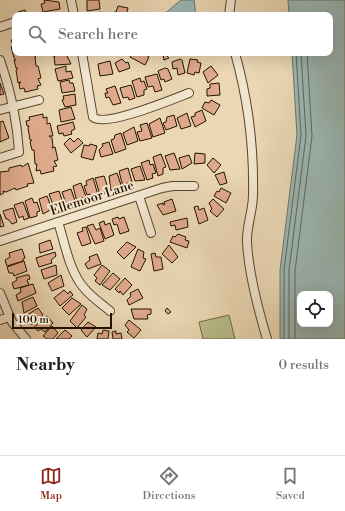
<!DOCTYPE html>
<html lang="en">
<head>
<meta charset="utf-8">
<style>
  :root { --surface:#fff; --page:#f2f2f2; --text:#202124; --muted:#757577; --line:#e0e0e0; --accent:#8f2418 }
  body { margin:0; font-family:"Libre Bodoni",serif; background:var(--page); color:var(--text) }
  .controls { position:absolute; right:12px; bottom:12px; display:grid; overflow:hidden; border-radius:8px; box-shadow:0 4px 16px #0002 }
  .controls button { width:36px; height:36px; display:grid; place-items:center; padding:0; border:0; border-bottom:1px solid var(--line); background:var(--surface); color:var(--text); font:20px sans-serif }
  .scale { position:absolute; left:12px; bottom:10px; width:100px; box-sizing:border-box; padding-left:4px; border:2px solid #241300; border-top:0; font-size:11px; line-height:14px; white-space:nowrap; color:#241300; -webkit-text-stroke:3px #f2e5ce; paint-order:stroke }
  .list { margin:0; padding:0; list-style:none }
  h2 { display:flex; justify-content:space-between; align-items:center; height:52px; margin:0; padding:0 16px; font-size:17px }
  h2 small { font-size:13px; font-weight:400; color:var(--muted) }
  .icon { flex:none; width:22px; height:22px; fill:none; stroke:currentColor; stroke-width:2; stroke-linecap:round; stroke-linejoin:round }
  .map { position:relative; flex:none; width:345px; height:339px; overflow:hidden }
  .search { position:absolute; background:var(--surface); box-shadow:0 4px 16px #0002; left:12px; right:12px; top:12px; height:44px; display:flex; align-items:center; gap:10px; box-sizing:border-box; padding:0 14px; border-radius:8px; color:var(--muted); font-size:15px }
  .sheet { height:116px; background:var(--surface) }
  nav { display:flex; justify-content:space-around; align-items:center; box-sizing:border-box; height:56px; border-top:1px solid var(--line); background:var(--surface); font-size:11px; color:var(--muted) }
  nav a { display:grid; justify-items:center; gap:2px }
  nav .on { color:var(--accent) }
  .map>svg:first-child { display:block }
  .green { fill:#b8be8c; stroke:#6e6846 }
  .water { fill:#9bb8b6; stroke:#6b766d; fill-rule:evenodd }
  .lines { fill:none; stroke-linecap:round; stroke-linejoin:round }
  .shore { stroke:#60665b; stroke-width:1 }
  .building { fill:#dfaa8c; stroke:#241300 }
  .minor-casing { stroke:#56442d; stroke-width:10 }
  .minor { stroke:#f2e5ce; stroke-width:8 }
  .labels { text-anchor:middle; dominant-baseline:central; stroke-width:4; stroke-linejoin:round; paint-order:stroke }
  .street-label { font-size:13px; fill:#241300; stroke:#f2e5ce }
</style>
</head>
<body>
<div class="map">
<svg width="345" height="339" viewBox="0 0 345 339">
  <rect width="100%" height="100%" fill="#ebd7b4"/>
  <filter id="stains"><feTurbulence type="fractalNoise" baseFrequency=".005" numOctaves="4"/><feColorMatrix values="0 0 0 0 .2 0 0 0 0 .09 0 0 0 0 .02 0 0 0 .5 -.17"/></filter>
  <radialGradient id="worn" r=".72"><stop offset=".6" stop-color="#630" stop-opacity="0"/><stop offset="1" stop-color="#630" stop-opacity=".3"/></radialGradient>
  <!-- green -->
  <polygon class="green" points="229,315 235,339 203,339 199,322"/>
  <!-- water -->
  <g class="water">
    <polygon points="181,0 194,0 196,15 163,15"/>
    <path d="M288,0H345V339H280V270L297,135L292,53H330V15H289ZM300,294H330V324H300Z"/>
  </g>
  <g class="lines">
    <!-- shore -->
    <g class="shore">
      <polyline points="284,339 284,270 301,135 296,53"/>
      <polyline points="289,339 289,270 306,136 301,53"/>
      <polyline points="295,339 295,271 312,136 307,53"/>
    </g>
  </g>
  <!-- building -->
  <g class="building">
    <polygon points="44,0 59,2 60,9 43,12 41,4 45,3"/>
    <polygon points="87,0 99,0 100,9 87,11"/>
    <polygon points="118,6 128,8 126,15 113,15 114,12 116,12"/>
    <polygon points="25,10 27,15 19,15 18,12"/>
    <polygon points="101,12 102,15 91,15 91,14"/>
    <polygon points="14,36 15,36 15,53 36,53 36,56 34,58 35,57 36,66 38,66 41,78 38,79 41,85 37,86 38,89 25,92 24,88 20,89 19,84 21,82 18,83 16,70 18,68 16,68 14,60 16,60 14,58 11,47 14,47 11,40 15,39"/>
    <polygon points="132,53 147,53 146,55 149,57 145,65 130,57"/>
    <polygon points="66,54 71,64 55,65 54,56"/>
    <polygon points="165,54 169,58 164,60 163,55"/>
    <polygon points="122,59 126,63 128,62 130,68 119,72 115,63"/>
    <polygon points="180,59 182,60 185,73 178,75 177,68 173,69 172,62"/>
    <polygon points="190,59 198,60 197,62 201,63 199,73 195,72 194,75 187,73"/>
    <polygon points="110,61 113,74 100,76 98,64"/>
    <polygon points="66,66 66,72 71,71 73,78 58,81 55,69"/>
    <polygon points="211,66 218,75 208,83 203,72"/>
    <polygon points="165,68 168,69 172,79 165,82 164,79 161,80 158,71"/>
    <polygon points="157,74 162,90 155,92 153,86 148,87 145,77"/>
    <polygon points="140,78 141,82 144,81 147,89 144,90 144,95 137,97 132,81"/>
    <polygon points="69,80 70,83 73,83 75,91 62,93 60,82"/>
    <polygon points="0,83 4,94 0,95"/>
    <polygon points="219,83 220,95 207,96 207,89 210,88 210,84"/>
    <polygon points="131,85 135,98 129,100 128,97 123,98 120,88"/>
    <polygon points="115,86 121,103 113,105 109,97 106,98 105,93 108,93 106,89"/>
    <polygon points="75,94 76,105 65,107 62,100 64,99 63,96"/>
    <polygon points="211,100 220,105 214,115 202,108 205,102 209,103"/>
    <polygon points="71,107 75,119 61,122 59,110"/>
    <polygon points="202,110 206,121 195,127 191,117 195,116 195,113"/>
    <polygon points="187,113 191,126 181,129 177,118"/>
    <polygon points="43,114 43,118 47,117 47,124 50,123 53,136 49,136 52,138 53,146 52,148 55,147 58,160 54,161 57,166 53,167 54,171 41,174 40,170 36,171 37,164 35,164 34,150 32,150 30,142 32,140 30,140 28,128 29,126 27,126 26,121 30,120 29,117"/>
    <polygon points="174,115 177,126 166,130 163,123 166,122 167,117"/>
    <polygon points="160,118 165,133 153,137 149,124"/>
    <polygon points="3,121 9,138 0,142 0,122"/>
    <polygon points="73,122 75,129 71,131 72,134 64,136 63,133 59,134 57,126"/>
    <polygon points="147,123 152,138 140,141 137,132 142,131 140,125"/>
    <polygon points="134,127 138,141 127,145 123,133"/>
    <polygon points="121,133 126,149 115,153 111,140 114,139 115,135"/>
    <polygon points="70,138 74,142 78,138 83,143 71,153 64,144"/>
    <polygon points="109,142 113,154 101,157 99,150 103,146 102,144"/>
    <polygon points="90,144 97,146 93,160 81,157 84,145 89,146"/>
    <polygon points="174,153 180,169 170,170 165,156"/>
    <polygon points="195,153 205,154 205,163 194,164"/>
    <polygon points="161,154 166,167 163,168 163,174 158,176 153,157"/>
    <polygon points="189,155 192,163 182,169 179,158"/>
    <polygon points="213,158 221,165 214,173 207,165"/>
    <polygon points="149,160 150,165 153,164 156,173 152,174 153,178 147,180 141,163"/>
    <polygon points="28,163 34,183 27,184 28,186 16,190 15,188 6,192 3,191 4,193 0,195 0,172 9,171 9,168 21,165 22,167"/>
    <polygon points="140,166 145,180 135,181 131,169"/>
    <polygon points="128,168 132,182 127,183 128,186 123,187 119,171"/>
    <polygon points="224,172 227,183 220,185 215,175"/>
    <polygon points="117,173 121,185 111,191 109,176"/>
    <polygon points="104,176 108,188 104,189 105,193 100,195 95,178"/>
    <polygon points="93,178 98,195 92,197 90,194 87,195 84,186 87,185 86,181"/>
    <polygon points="81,183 86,197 81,198 82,201 77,202 73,186"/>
    <polygon points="221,188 231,193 226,203 214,196 217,191 219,192"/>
    <polygon points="71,189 75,201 67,206 62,192"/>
    <polygon points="59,191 63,203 58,205 59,208 55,210 49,194"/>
    <polygon points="47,196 52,209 43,214 39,199"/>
    <polygon points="32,198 34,203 37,202 40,211 37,212 37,216 30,218 25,201"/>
    <polygon points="172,199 176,211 163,215 157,205 163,203 163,205 165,204 164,202"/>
    <polygon points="213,199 224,209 217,217 210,211 212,209 209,203"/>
    <polygon points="23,202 29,218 24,220 23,216 19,218 14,205"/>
    <polygon points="198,206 199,210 204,208 208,220 199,224 194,207"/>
    <polygon points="13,208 17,222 12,224 8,219 6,219 3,211"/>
    <polygon points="0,214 4,226 0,227"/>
    <polygon points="118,217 119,219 124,217 129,231 120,234 117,224 114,225 112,219"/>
    <polygon points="187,218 188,227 176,230 175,225 171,226 170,222"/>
    <polygon points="104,221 105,225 110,223 114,235 105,239 99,223"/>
    <polygon points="93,224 96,230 100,228 104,241 95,244 87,226"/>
    <polygon points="86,227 91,243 82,246 77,233 83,231 82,228"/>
    <polygon points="178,234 186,237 185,240 189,241 187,248 170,242 173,236 175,237"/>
    <polygon points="50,240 53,249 40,253 39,244"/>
    <polygon points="127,242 136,247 124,259 117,252"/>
    <polygon points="169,245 178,257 172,263 162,254"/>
    <polygon points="22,249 25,258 23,259 23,261 7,266 5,260 10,257 9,253"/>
    <polygon points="138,249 144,252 143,258 146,259 140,271 131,267"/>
    <polygon points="55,252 56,256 51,260 52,263 39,267 36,258"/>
    <polygon points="155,253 156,257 161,257 163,269 154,271 151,254"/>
    <polygon points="97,254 101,264 88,269 85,264 90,260 89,257"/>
    <polygon points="24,261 27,271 14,276 13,273 9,273 7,267"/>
    <polygon points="56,265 57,275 44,279 41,270"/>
    <polygon points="102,265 110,271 100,285 95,281 97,278 94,275"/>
    <polygon points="113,273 120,279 110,290 102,285"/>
    <polygon points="26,275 29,275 30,279 27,280 29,285 14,289 12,283 17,280 16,278"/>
    <polygon points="61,275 64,286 52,291 48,283"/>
    <polygon points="125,278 132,285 123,295 120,291 119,293 115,289"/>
    <polygon points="33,284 36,293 18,301 16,295 21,292 20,288"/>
    <polygon points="138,289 143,298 129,305 127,300 131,296 130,293"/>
    <polygon points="64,290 68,294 70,291 73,295 60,306 54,298"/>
    <polygon points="33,297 37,306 24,313 22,302"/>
    <polygon points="72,298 81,304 69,315 62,308"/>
    <polygon points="82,305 87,309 84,315 86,317 77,328 70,321"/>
    <polygon points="38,308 43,315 32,325 27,315"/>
    <polygon points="167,308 171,312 168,314 165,311"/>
    <polygon points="131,309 151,309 151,314 147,315 148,319 134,319"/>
    <polygon points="47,316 53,323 45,332 41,329 38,331 34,327"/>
    <polygon points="129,320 141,330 134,338 127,332 129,330 125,325"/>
    <polygon points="88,322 96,327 87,337 81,330"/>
    <polygon points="52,326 58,333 53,339 47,339 43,336"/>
    <polygon points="65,330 72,336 69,339 56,339"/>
    <polygon points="103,330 109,331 108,339 97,339 98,333 102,334"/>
    <polygon points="116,331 116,334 121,333 122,339 113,339 112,332"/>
  </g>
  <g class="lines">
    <!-- minor casing -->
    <g class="minor-casing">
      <g id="minor">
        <polyline points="71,0 74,15"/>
        <polyline points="229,15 231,0"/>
        <polyline points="0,27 15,22"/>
        <path d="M82,53L93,117C104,128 173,99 189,93"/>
        <path d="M235,53C248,99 254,148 253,195C253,211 246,227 247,243C249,275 258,309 267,339"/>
        <path d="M0,60C11,91 17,120 19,152L0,158"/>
        <polyline points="0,110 39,100"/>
        <polyline points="139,196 151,233"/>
        <path d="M58,222C65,243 69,271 84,288C91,297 102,304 110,311"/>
        <polyline points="0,241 162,188 173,186 194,186"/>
        <polyline points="0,293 12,322 26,339"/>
        <polyline points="0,320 10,317"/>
      </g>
    </g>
    <!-- minor -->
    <use href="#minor" class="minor"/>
  </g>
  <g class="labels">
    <!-- street labels -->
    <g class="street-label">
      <text transform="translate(92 198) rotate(-18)">Ellemoor Lane</text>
    </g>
  </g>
  <rect width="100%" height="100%" filter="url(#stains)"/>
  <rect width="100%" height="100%" fill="url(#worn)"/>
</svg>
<div class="controls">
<button><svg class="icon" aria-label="locate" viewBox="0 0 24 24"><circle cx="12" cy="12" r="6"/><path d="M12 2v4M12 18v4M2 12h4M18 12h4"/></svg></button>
</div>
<div class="scale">100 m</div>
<div class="search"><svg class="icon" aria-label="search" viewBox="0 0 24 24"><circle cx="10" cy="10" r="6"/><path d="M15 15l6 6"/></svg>Search here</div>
</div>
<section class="sheet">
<h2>Nearby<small>0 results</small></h2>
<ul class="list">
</ul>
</section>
<nav>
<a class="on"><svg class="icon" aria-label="map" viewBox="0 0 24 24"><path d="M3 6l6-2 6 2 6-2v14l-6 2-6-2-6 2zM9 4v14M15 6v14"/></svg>Map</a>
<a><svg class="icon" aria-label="directions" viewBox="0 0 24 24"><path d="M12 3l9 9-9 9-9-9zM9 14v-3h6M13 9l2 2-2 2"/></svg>Directions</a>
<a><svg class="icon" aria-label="saved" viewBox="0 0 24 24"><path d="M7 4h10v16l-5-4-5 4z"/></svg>Saved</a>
</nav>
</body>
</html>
